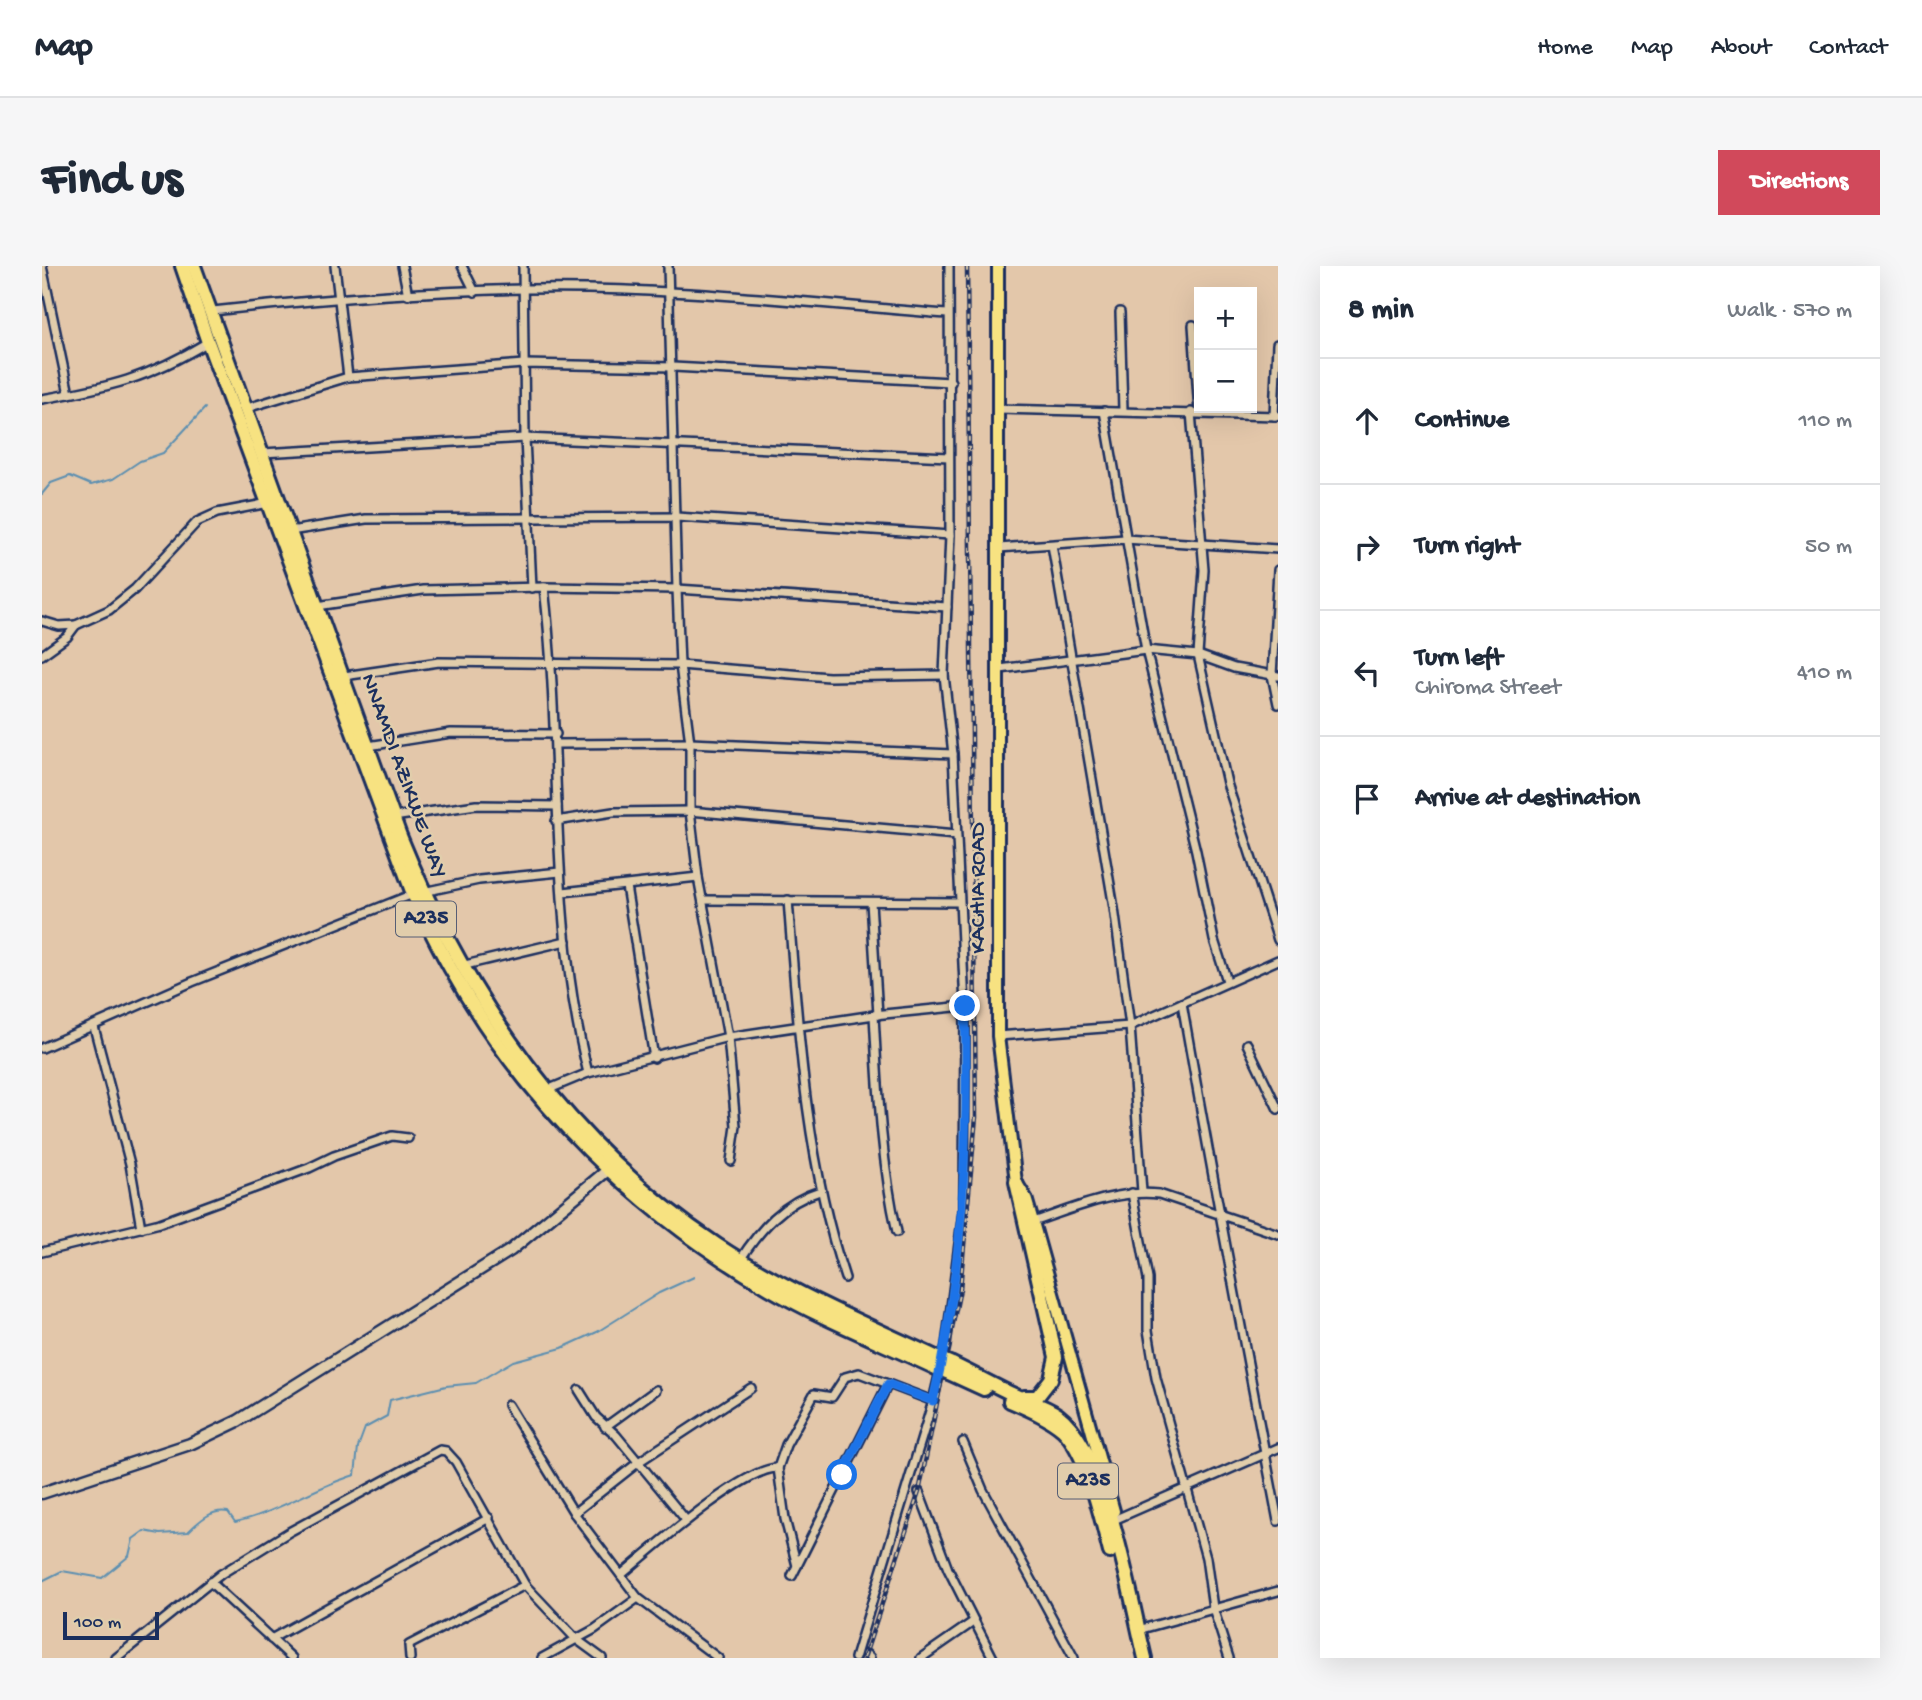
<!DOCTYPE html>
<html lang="en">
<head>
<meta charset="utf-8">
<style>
  :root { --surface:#fff; --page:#f6f6f7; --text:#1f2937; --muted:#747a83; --line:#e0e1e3; --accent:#d1495b }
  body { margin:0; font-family:"Gochi Hand",sans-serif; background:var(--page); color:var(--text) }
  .controls { position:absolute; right:21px; top:21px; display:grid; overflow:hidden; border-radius:0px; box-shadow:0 7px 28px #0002 }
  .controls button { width:63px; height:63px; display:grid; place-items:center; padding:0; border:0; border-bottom:2px solid var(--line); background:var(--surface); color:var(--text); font:35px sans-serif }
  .scale { position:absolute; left:21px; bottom:18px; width:96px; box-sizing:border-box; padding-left:7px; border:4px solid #1b2f5e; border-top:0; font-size:19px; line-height:24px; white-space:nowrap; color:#1b2f5e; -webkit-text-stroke:5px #e1cdab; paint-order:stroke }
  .stop { position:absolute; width:21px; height:21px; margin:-16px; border:5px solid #1a73e8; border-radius:50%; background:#fff }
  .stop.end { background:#1a73e8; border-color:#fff; box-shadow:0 2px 7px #0008 }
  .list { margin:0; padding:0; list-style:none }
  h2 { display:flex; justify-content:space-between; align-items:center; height:91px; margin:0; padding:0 28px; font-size:30px }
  h2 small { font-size:23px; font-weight:400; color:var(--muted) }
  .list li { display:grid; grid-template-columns:46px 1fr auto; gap:21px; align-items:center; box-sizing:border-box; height:126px; padding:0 28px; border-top:2px solid var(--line) }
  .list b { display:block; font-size:26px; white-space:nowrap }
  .list p { margin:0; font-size:23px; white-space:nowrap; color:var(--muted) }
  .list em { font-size:23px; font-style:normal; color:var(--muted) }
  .icon { flex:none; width:38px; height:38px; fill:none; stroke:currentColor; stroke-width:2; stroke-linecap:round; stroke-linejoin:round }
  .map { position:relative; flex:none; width:1236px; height:1392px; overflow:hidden; border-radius:0px }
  header { display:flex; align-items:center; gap:42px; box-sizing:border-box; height:98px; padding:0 35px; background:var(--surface); border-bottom:2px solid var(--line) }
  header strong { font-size:33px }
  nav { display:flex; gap:38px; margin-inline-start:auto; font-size:24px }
  .intro { display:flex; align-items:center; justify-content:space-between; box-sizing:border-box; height:168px; padding:0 42px }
  h1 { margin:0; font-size:49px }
  .button { padding:18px 32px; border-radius:0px; background:var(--accent); color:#fff; font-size:24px; font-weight:700 }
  main { display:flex; gap:42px; padding:0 42px }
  aside { flex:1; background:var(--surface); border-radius:0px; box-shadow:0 7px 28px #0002 }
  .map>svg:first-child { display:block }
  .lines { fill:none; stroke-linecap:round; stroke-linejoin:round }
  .stream { stroke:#5c8fb1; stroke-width:2 }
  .street-casing { stroke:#1b2f5e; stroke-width:12 }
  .secondary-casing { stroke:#1b2f5e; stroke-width:15 }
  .primary-casing { stroke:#1b2f5e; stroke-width:16 }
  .highway-casing { stroke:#1b2f5e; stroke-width:18 }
  .street { stroke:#e1cdab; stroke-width:7 }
  .secondary { stroke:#e1cdab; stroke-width:10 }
  .primary { stroke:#f7e281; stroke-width:10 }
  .highway { stroke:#f7e281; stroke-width:12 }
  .rail-casing { stroke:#1b2f5e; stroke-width:4.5 }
  .rail { stroke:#e1cdab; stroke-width:2; stroke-dasharray:5; stroke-linecap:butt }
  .highway-bridge-casing { stroke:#1b2f5e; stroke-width:18; stroke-linecap:butt }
  .highway-bridge { stroke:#f7e281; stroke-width:12 }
  .route { stroke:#1a73e8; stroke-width:9 }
  .labels { text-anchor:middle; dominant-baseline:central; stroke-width:5; stroke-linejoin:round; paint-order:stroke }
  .shield { fill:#e1cdab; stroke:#565e75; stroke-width:2 }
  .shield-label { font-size:21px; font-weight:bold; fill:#1b2f5e }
  .street-label { font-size:23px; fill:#1b2f5e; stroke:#e1cdab }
</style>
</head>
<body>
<header>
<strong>Map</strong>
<nav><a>Home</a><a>Map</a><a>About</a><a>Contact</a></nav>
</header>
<div class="intro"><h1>Find us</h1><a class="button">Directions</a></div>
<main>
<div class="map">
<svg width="1236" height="1392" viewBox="0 0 1236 1392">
  <rect width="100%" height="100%" fill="#e3c7aa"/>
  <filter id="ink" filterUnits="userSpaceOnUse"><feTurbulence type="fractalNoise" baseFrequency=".0143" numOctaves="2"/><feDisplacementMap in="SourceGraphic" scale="14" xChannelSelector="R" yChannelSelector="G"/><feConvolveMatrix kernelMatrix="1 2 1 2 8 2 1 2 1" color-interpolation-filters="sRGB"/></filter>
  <g filter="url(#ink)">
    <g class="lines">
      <!-- stream -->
      <g class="stream">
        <polyline points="0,228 9,217 28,210 49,219 71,213 98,195 121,187 163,142"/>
        <path d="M0,1315L20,1305L60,1312L87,1290L91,1273L102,1265L118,1268L146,1266C157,1255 169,1243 186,1246L193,1256C235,1247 272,1221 313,1209L316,1181L323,1162L345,1150L348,1134L404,1120L434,1117L471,1095L520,1082L555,1066L617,1027L652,1011"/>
      </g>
      <!-- street casing -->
      <g class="street-casing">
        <g id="street">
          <polyline points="0,0 27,128"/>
          <polyline points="293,0 306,111"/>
          <polyline points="360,0 366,29"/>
          <polyline points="420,0 433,26"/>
          <polyline points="481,0 483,172 490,322"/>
          <polyline points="626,0 635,323 638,399 648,477 648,545 656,611 686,771 694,860 689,895"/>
          <path d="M171,45C274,33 379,25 483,23C624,20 766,37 906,48"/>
          <polyline points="1078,46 1081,144"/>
          <polyline points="1151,59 1157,146"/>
          <path d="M0,133C68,121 105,113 166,76"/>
          <polyline points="205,142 306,111 482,98 631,101 909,116"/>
          <polyline points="956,143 1236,150"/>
          <polyline points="1062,145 1104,384 1154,585 1172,674 1185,715"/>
          <polyline points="1149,146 1162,304 1156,389 1185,517 1236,674"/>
          <polyline points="1232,150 1235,78"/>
          <polyline points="220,187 483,172 907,191"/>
          <polyline points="248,265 324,253 634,251 908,269"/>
          <polyline points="1010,279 1072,642 1088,760 1100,926"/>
          <polyline points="957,282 1083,273 1236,283"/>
          <polyline points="1236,304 1230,409 1236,438"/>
          <path d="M502,321C521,483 506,649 546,807"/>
          <polyline points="275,340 381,324 502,321 635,323 905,341"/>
          <polyline points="0,355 17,360 34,359"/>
          <polyline points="0,389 25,371 34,359 67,344 93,323 155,256 175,247 227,237"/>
          <polyline points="958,403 1104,384 1156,389 1192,402 1236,410"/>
          <polyline points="302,410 397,396 638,399 787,411 902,409"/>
          <polyline points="515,478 648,477 911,488"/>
          <polyline points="326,480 409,467 514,468"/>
          <polyline points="351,551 434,539 515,540"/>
          <polyline points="514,555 571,546 648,545 914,569"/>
          <polyline points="584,620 612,792"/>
          <polyline points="381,626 437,614 518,606"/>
          <polyline points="521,626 656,611"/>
          <polyline points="661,634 917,636"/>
          <path d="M746,634C756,761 763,891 803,1012"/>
          <polyline points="829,636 836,749"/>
          <polyline points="419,700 524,675"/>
          <path d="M1140,737C1170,910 1203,1083 1236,1255"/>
          <path d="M832,749C836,822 839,895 855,966"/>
          <polyline points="52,761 88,898 99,962"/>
          <polyline points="956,770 1088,760 1236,694"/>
          <polyline points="1205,778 1236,843"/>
          <polyline points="0,782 150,716 371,628"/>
          <polyline points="505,824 546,807 686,771 832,749 923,740"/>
          <polyline points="1090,927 1106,1013 1106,1064 1114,1112 1164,1292 1171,1342 1187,1392"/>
          <path d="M991,956C1030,943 1075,923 1117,928L1236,968"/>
          <polyline points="0,986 118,957 267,902 292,890 350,870 366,872"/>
          <path d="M698,994C718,963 742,936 778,925"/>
          <polyline points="537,1124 554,1151 574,1169 644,1254"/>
          <polyline points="466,1139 532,1247 596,1332 676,1392"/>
          <polyline points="563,1161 614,1124"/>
          <polyline points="921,1176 941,1224 1032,1392"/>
          <polyline points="736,1202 743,1253 755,1300 750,1310"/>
          <polyline points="877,1226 906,1303 951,1392"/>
          <polyline points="532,1247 598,1195 709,1122"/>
          <polyline points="1074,1253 1236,1182"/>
          <polyline points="755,1300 846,1118"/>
          <path d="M579,1309C608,1285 702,1201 736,1202L744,1179L772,1128L790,1131L803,1111L817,1107L891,1135"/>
          <polyline points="168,1316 250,1392"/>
          <polyline points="1096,1364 1236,1325"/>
          <polyline points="229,1373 447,1252"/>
          <polyline points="824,1388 828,1392"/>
          <polyline points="74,1392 179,1308 247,1266 398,1184 404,1185 414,1196 483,1319 534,1373 560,1392"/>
          <polyline points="368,1392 367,1379 483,1319"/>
          <polyline points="500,1392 553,1363 596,1332"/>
          <polyline points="813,1392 891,1135 904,1080 922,938 923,740 911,488 902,409 908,269 907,0"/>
          <polyline points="879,1392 931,1356"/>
        </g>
      </g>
      <!-- secondary casing -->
      <g class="secondary-casing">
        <polyline id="secondary" points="0,1227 148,1178 196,1155 469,984 567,903"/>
      </g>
      <!-- primary casing -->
      <g class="primary-casing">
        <polyline id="primary" points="956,0 956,770 974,916 984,932 991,956 1072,1245"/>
      </g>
      <!-- highway casing -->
      <g class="highway-casing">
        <g id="highway">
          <path d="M140,0L166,76L371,628C383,653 395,679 409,703C483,836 596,946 727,1022C780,1053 839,1076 894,1102"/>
          <path d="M152,0L358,570C424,733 526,880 675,979C744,1025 821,1057 896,1092"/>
          <polyline points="974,916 1014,1091 1009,1113 995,1131 982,1131"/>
          <path d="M910,1098C931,1108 951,1119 972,1129C987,1136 1002,1139 1016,1149C1065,1186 1088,1331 1103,1392"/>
          <polyline points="907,1107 942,1123"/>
          <path d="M968,1135C986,1143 1006,1151 1021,1164C1046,1189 1059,1252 1068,1286"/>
        </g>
      </g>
      <!-- street -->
      <use href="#street" class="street"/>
      <!-- secondary -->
      <use href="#secondary" class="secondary"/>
      <!-- primary -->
      <use href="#primary" class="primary"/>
      <!-- highway -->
      <use href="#highway" class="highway"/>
      <!-- rail casing -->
      <g class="rail-casing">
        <polyline id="rail" points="822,1392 877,1226 918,1023 934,851 925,0"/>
      </g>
      <!-- rail -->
      <use href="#rail" class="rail"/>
      <!-- highway-bridge casing -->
      <g class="highway-bridge-casing">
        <g id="highway-bridge">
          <polyline points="896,1092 910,1098"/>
          <polyline points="894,1102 907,1107"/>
        </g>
      </g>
      <!-- highway-bridge -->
      <use href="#highway-bridge" class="highway-bridge"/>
    </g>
  </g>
  <g class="lines" filter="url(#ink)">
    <!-- route -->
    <path class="route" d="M800,1209L846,1118L891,1135C921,1006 927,873 923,740"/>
  </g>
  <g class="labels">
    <!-- shield labels -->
    <g class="shield">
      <rect x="354" y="635.5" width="60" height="35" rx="5"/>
      <rect x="1016" y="1197.5" width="60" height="35" rx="5"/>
    </g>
    <g class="shield-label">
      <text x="384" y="653">A235</text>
      <text x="1046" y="1215">A235</text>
    </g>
    <!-- street labels -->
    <g class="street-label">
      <text transform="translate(361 510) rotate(70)">NNAMDI AZIKWE WAY</text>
      <text transform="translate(937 622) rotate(-90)">KACHIA ROAD</text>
    </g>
  </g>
</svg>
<div class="controls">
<button>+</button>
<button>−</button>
</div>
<div class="scale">100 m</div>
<div class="stop" style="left:800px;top:1209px"></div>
<div class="stop end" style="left:923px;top:740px"></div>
</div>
<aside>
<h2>8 min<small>Walk · 570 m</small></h2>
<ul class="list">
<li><svg class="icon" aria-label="ahead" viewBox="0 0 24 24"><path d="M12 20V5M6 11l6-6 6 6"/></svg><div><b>Continue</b></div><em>110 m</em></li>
<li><svg class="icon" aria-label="right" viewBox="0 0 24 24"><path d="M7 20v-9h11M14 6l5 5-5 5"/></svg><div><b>Turn right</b></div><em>50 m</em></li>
<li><svg class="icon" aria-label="left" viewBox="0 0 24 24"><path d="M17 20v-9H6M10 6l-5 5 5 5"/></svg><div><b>Turn left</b><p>Chiroma Street</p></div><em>410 m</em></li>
<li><svg class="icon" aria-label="arrive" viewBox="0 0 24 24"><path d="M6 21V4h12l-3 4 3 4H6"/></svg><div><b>Arrive at destination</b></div></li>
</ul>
</aside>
</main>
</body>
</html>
